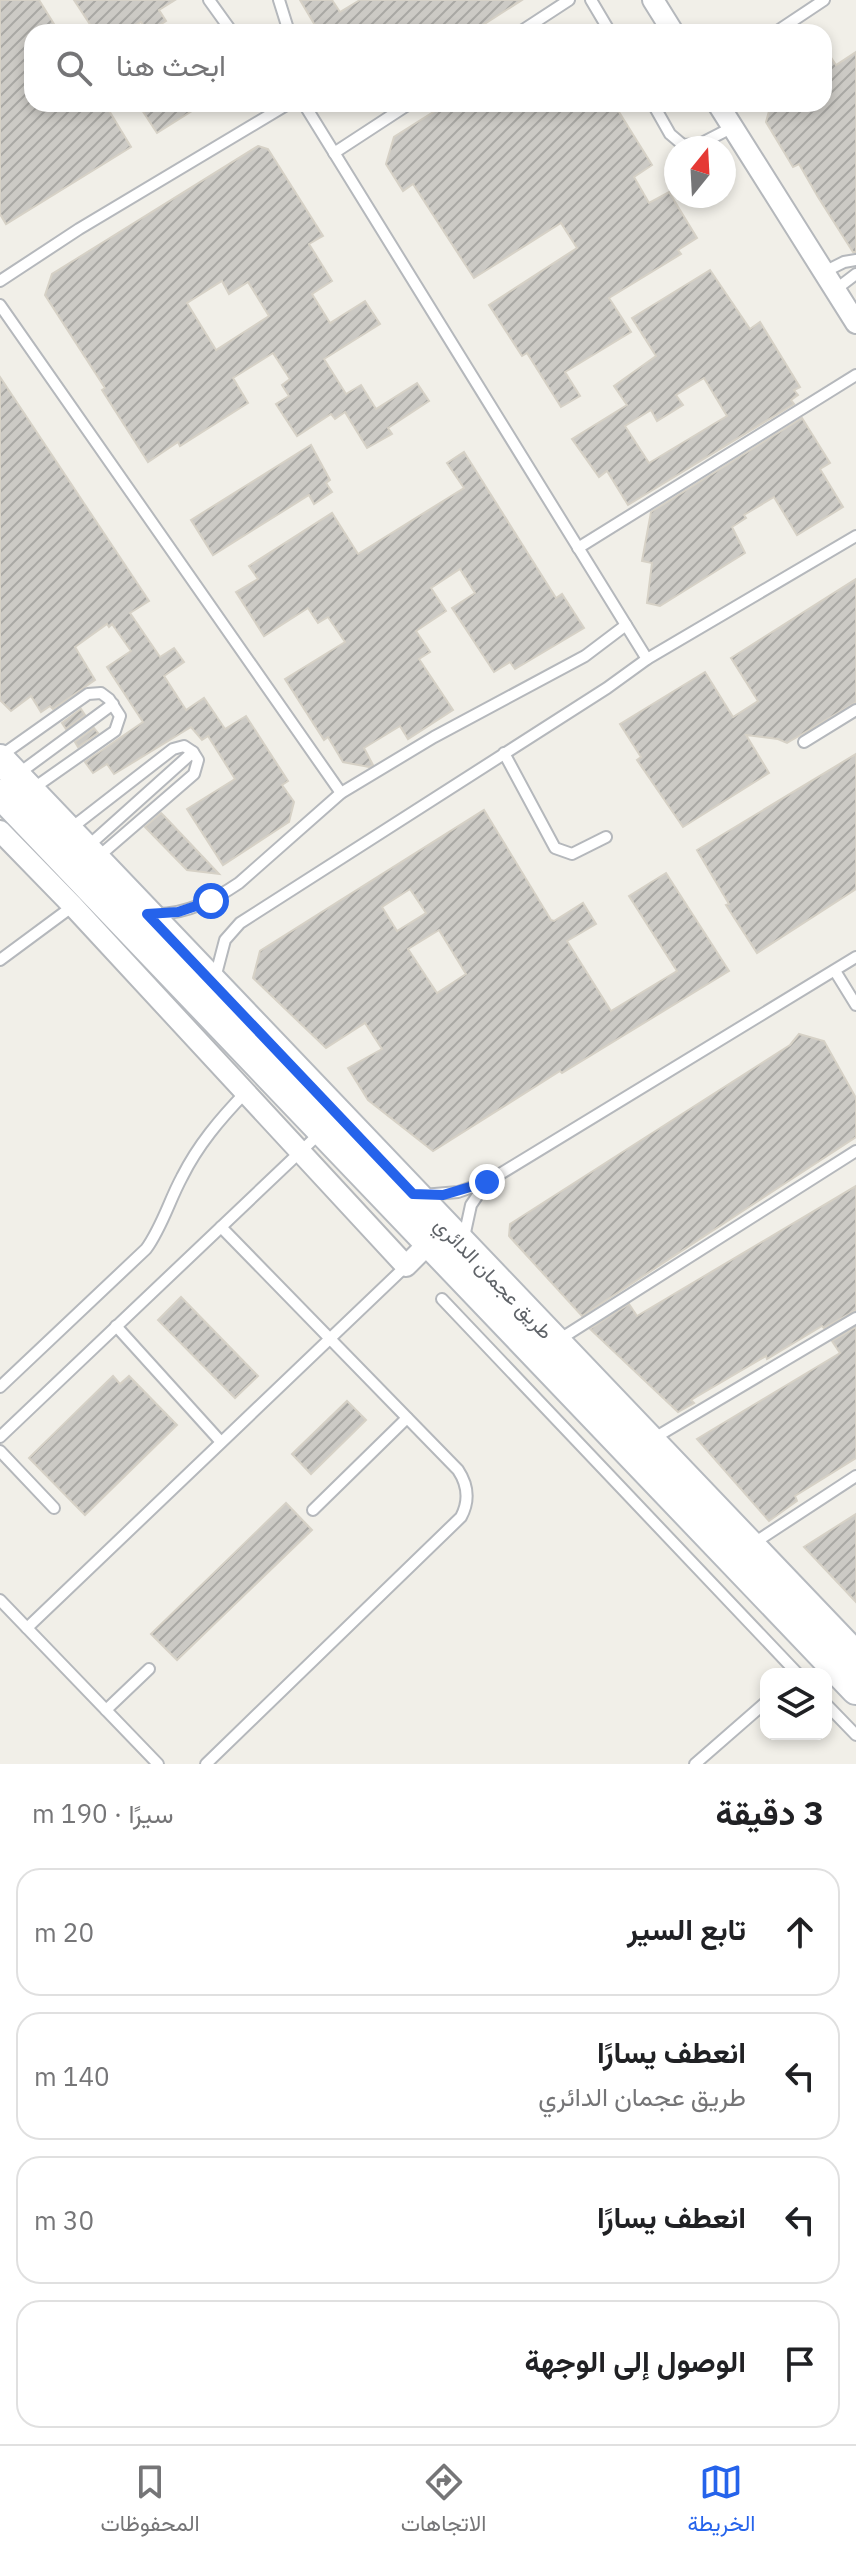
<!DOCTYPE html>
<html lang="ar">
<head>
<meta charset="utf-8">
<style>
  :root { --surface:#fff; --page:#f2f2f2; --text:#202124; --muted:#757577; --line:#e0e0e0; --accent:#2563eb }
  body { margin:0; font-family:"IBM Plex Sans",Vazirmatn,sans-serif; background:var(--page); color:var(--text); direction:rtl }
  .controls { position:absolute; right:24px; bottom:24px; display:grid; overflow:hidden; border-radius:16px; box-shadow:0 4px 12px #0003 }
  .controls button { width:72px; height:72px; display:grid; place-items:center; padding:0; border:0; border-bottom:2px solid var(--line); background:var(--surface); color:var(--text); font:40px sans-serif }
  .compass { position:absolute; left:664px; top:136px; width:72px; height:72px; border-radius:50%; background:var(--surface); box-shadow:0 4px 12px #0003; rotate:18deg }
  .stop { position:absolute; width:24px; height:24px; margin:-18px; border:6px solid #2563eb; border-radius:50%; background:#fff }
  .stop.end { background:#2563eb; border-color:#fff; box-shadow:0 2px 8px #0008 }
  .list { margin:0; padding:0; list-style:none }
  h2 { display:flex; justify-content:space-between; align-items:center; height:104px; margin:0; padding:0 32px; font-size:34px }
  h2 small { font-size:26px; font-weight:400; color:var(--muted) }
  .list li { display:grid; grid-template-columns:52px 1fr auto; gap:24px; align-items:center; box-sizing:border-box; height:128px; margin:0 16px 16px; padding:0 16px; border:2px solid var(--line); border-radius:24px }
  .list b { display:block; font-size:30px; white-space:nowrap }
  .list p { margin:0; font-size:26px; white-space:nowrap; color:var(--muted) }
  .list em { font-size:26px; font-style:normal; color:var(--muted) }
  .icon { flex:none; width:44px; height:44px; fill:none; stroke:currentColor; stroke-width:2; stroke-linecap:round; stroke-linejoin:round }
  .map { position:relative; flex:none; width:856px; height:1764px; overflow:hidden; direction:ltr }
  .search { position:absolute; background:var(--surface); box-shadow:0 4px 12px #0003; left:24px; right:24px; top:24px; height:88px; display:flex; align-items:center; gap:20px; box-sizing:border-box; padding:0 28px; border-radius:24px; color:var(--muted); font-size:30px }
  .sheet { height:680px; background:var(--surface) }
  nav { display:flex; justify-content:space-around; align-items:center; box-sizing:border-box; height:112px; border-top:2px solid var(--line); background:var(--surface); font-size:22px; color:var(--muted) }
  nav a { display:grid; justify-items:center; gap:4px }
  nav .on { color:var(--accent) }
  .map>svg:first-child { display:block }
  .building { fill:url(#building-hatch); stroke:#d6d1c6; stroke-width:2; fill-rule:evenodd }
  .lines { fill:none; stroke-linecap:round; stroke-linejoin:round }
  .service-casing { stroke:#b5b8bc; stroke-width:14 }
  .minor-casing { stroke:#b5b8bc; stroke-width:24 }
  .secondary-casing { stroke:#b6babf; stroke-width:32 }
  .service { stroke:#fff; stroke-width:10 }
  .minor { stroke:#fff; stroke-width:20 }
  .secondary { stroke:#fff; stroke-width:28 }
  .route { stroke:#2563eb; stroke-width:10 }
  .labels { text-anchor:middle; dominant-baseline:central; stroke-width:6; stroke-linejoin:round; paint-order:stroke }
  .street-label { font-size:20px; fill:#5f6368; stroke:#fff }
</style>
</head>
<body>
<div class="map">
<svg width="856" height="1764" viewBox="0 0 856 1764">
  <defs>
    <pattern id="building-hatch" width="6" height="6" patternUnits="userSpaceOnUse" patternTransform="scale(2)"><rect width="6" height="6" fill="#cccac5"/><path d="M-1 1l2-2M0 6l6-6M5 7l2-2" fill="none" stroke="#a9a8a4"/></pattern>
  </defs>
  <rect width="100%" height="100%" fill="#f1efe8"/>
  <!-- building -->
  <g class="building">
    <polygon points="0,0 39,0 59,32 32,32 32,104 105,104 131,147 6,224 0,214"/>
    <polygon points="74,0 175,0 159,10 166,21 149,32 141,22 124,32 95,32"/>
    <polygon points="300,0 332,0 340,12 360,0 522,0 472,32 319,32"/>
    <polygon points="824,47 836,65 856,52 856,252 853,252 818,197 799,164 793,167 766,122 771,104 824,104"/>
    <polygon points="138,104 203,104 157,133"/>
    <polygon points="446,104 614,104 652,165 634,177 649,203 669,192 697,238 678,250 681,254 609,298 631,332 565,372 580,396 561,407 527,353 522,356 489,305 577,248 561,223 474,278 413,184 403,191 386,164 394,137"/>
    <path d="M258,146L268,149L323,236L309,244L332,281L312,294L330,323L365,301L380,324L324,359L346,394L361,385L376,409L417,383L429,401L388,428L392,434L367,448L345,412L335,419L331,414L297,436L276,404L289,396L282,385L290,379L273,353L233,378L248,403L180,446L178,442L148,462L102,390L105,388L45,295L52,274ZM222,281L229,294L248,282L269,316L216,350L187,303Z"/>
    <path d="M710,270L750,329L760,322L800,387L794,390L798,395L791,400L794,404L628,505L607,471L599,477L572,439L627,405L614,386L656,356L632,318ZM704,378L727,416L649,463L625,426L651,410L657,421L683,405L676,395Z"/>
    <polygon points="0,377 149,601 130,613 160,657 174,648 184,662 164,676 186,710 204,698 225,729 246,716 288,781 282,785 294,802 289,822 223,865 187,809 235,779 208,736 202,740 191,727 114,774 107,764 93,773 85,762 143,722 107,667 131,651 112,624 109,627 107,624 75,647 95,680 53,709 50,706 41,712 31,696 11,711 0,700"/>
    <polygon points="802,418 830,463 820,469 843,507 797,535 774,497 744,515 746,518 732,527 745,553 660,606 647,603 652,563 642,561 651,512"/>
    <polygon points="311,445 330,480 326,483 332,492 314,504 309,495 213,555 191,520"/>
    <polygon points="464,452 556,598 562,594 584,628 515,669 510,662 494,672 452,608 475,593 460,569 431,588 446,611 416,631 430,652 419,659 453,710 408,739 400,726 364,748 373,765 369,767 343,762 328,737 324,740 285,679 345,642 328,617 318,623 308,608 264,636 236,592 258,579 249,566 332,513 358,554 464,488 447,463"/>
    <polygon points="856,579 856,702 787,743 778,739 746,735 769,773 683,827 637,760 641,757 620,724 705,672 733,717 758,701 731,658"/>
    <polygon points="81,709 85,715 66,729 62,723"/>
    <polygon points="94,728 98,733 78,747 75,742"/>
    <polygon points="856,754 856,889 757,953 726,905 729,904 697,850"/>
    <path d="M484,810L551,920L554,921L583,903L596,924L567,941L611,1011L677,971L629,896L666,873L729,971L562,1073L560,1071L433,1151L368,1100L348,1068L382,1049L365,1023L326,1048L253,978L260,951ZM410,889L426,913L397,931L382,907ZM439,930L466,974L437,993L408,949Z"/>
    <polygon points="161,813 166,818 219,874 187,870 145,827"/>
    <polygon points="799,1034 824,1041 856,1098 856,1137 582,1316 509,1236 510,1224 790,1045"/>
    <polygon points="856,1186 856,1310 824,1328 822,1326 767,1359 766,1356 691,1400 694,1403 678,1412 590,1329 629,1304 637,1316"/>
    <polygon points="181,1297 258,1376 235,1398 158,1320"/>
    <polygon points="856,1327 856,1458 795,1496 797,1501 769,1521 697,1439 840,1353 832,1341"/>
    <polygon points="113,1376 120,1384 129,1376 177,1425 85,1515 29,1458"/>
    <polygon points="347,1401 366,1420 311,1474 292,1454"/>
    <polygon points="286,1503 312,1530 177,1660 151,1634"/>
    <polygon points="856,1514 856,1602 804,1547"/>
  </g>
  <g class="lines">
    <!-- service casing -->
    <g class="service-casing">
      <g id="service">
        <polyline points="209,0 232,32"/>
        <polyline points="279,0 289,32"/>
        <polyline points="591,0 610,32"/>
        <polyline points="520,32 569,0"/>
        <polyline points="776,32 824,0"/>
        <polyline points="304,104 647,659"/>
        <polyline points="653,104 670,134 683,145 700,144 733,127"/>
        <polyline points="334,153 409,104"/>
        <polyline points="824,272 844,262 856,260"/>
        <polyline points="0,281 79,229 288,104"/>
        <polyline points="835,290 856,274"/>
        <polyline points="0,305 341,793"/>
        <polyline points="578,548 856,375"/>
        <polyline points="804,742 856,710"/>
        <polyline points="504,753 555,848 572,854 606,837"/>
        <polyline points="2,755 88,694 101,693 109,699 120,716 115,731 31,790"/>
        <polyline points="18,774 113,704"/>
        <polyline points="70,829 173,749 184,746 193,752 198,760 194,774 98,857"/>
        <polyline points="87,847 193,752"/>
        <path d="M156,914C187,914 214,900 239,883L341,793L434,737L585,656L626,625"/>
        <polyline points="0,960 73,906"/>
        <polyline points="835,971 856,1005"/>
        <polyline points="215,978 225,940 240,923 607,688 647,659 856,536"/>
        <polyline points="423,1195 458,1192 487,1182 856,957"/>
        <polyline points="464,1237 471,1205 486,1183"/>
        <polyline points="442,1299 798,1674"/>
        <polyline points="116,1326 221,1442"/>
        <polyline points="557,1341 856,1151"/>
        <path d="M0,1387L146,1249C162,1227 169,1201 182,1177C198,1145 220,1119 245,1093"/>
        <polyline points="0,1437 320,1133"/>
        <polyline points="651,1440 856,1318"/>
        <polyline points="0,1451 54,1508"/>
        <polyline points="313,1510 407,1418"/>
        <polyline points="754,1543 856,1476"/>
        <polyline points="0,1600 158,1764"/>
        <polyline points="27,1628 406,1266"/>
        <polyline points="826,1704 856,1735"/>
        <polyline points="106,1710 149,1669"/>
        <path d="M206,1764L461,1517C470,1500 468,1485 458,1470L221,1227"/>
        <polyline points="695,1764 766,1702"/>
      </g>
    </g>
    <!-- minor casing -->
    <g class="minor-casing">
      <g id="minor">
        <polyline points="653,0 673,32"/>
        <polyline points="718,104 856,323"/>
        <polyline points="0,831 73,906 406,1266 429,1243"/>
      </g>
    </g>
    <!-- secondary casing -->
    <g class="secondary-casing">
      <g id="secondary">
        <polyline points="0,759 856,1656"/>
        <polyline points="0,794 856,1690"/>
      </g>
    </g>
    <!-- service -->
    <use href="#service" class="service"/>
    <!-- minor -->
    <use href="#minor" class="minor"/>
    <!-- secondary -->
    <use href="#secondary" class="secondary"/>
  </g>
  <g class="lines">
    <!-- route -->
    <polyline class="route" points="211,901 178,912 147,914 413,1194 443,1195 487,1182"/>
  </g>
  <g class="labels">
    <!-- street labels -->
    <g class="street-label">
      <text transform="translate(494 1278) rotate(46)">طريق عجمان الدائري</text>
    </g>
  </g>
</svg>
<div class="controls">
<button><svg class="icon" aria-label="layers" viewBox="0 0 24 24"><path d="M12 4l9 5-9 5-9-5zM3 14l9 5 9-5"/></svg></button>
</div>
<svg class="compass" viewBox="-18 -18 36 36"><path d="M0-13l5 13h-10z" fill="#e53935"/><path d="M0 13l5-13h-10z" fill="#757577"/></svg>
<div class="stop" style="left:211px;top:901px"></div>
<div class="stop end" style="left:487px;top:1182px"></div>
<div class="search"><svg class="icon" aria-label="search" viewBox="0 0 24 24"><circle cx="10" cy="10" r="6"/><path d="M15 15l6 6"/></svg>ابحث هنا</div>
</div>
<section class="sheet">
<h2>3 دقيقة<small>سيرًا · 190 m</small></h2>
<ul class="list">
<li><svg class="icon" aria-label="ahead" viewBox="0 0 24 24"><path d="M12 20V5M6 11l6-6 6 6"/></svg><div><b>تابع السير</b></div><em>20 m</em></li>
<li><svg class="icon" aria-label="left" viewBox="0 0 24 24"><path d="M17 20v-9H6M10 6l-5 5 5 5"/></svg><div><b>انعطف يسارًا</b><p>طريق عجمان الدائري</p></div><em>140 m</em></li>
<li><svg class="icon" aria-label="left" viewBox="0 0 24 24"><path d="M17 20v-9H6M10 6l-5 5 5 5"/></svg><div><b>انعطف يسارًا</b></div><em>30 m</em></li>
<li><svg class="icon" aria-label="arrive" viewBox="0 0 24 24"><path d="M6 21V4h12l-3 4 3 4H6"/></svg><div><b>الوصول إلى الوجهة</b></div></li>
</ul>
</section>
<nav>
<a class="on"><svg class="icon" aria-label="map" viewBox="0 0 24 24"><path d="M3 6l6-2 6 2 6-2v14l-6 2-6-2-6 2zM9 4v14M15 6v14"/></svg>الخريطة</a>
<a><svg class="icon" aria-label="directions" viewBox="0 0 24 24"><path d="M12 3l9 9-9 9-9-9zM9 14v-3h6M13 9l2 2-2 2"/></svg>الاتجاهات</a>
<a><svg class="icon" aria-label="saved" viewBox="0 0 24 24"><path d="M7 4h10v16l-5-4-5 4z"/></svg>المحفوظات</a>
</nav>
</body>
</html>
